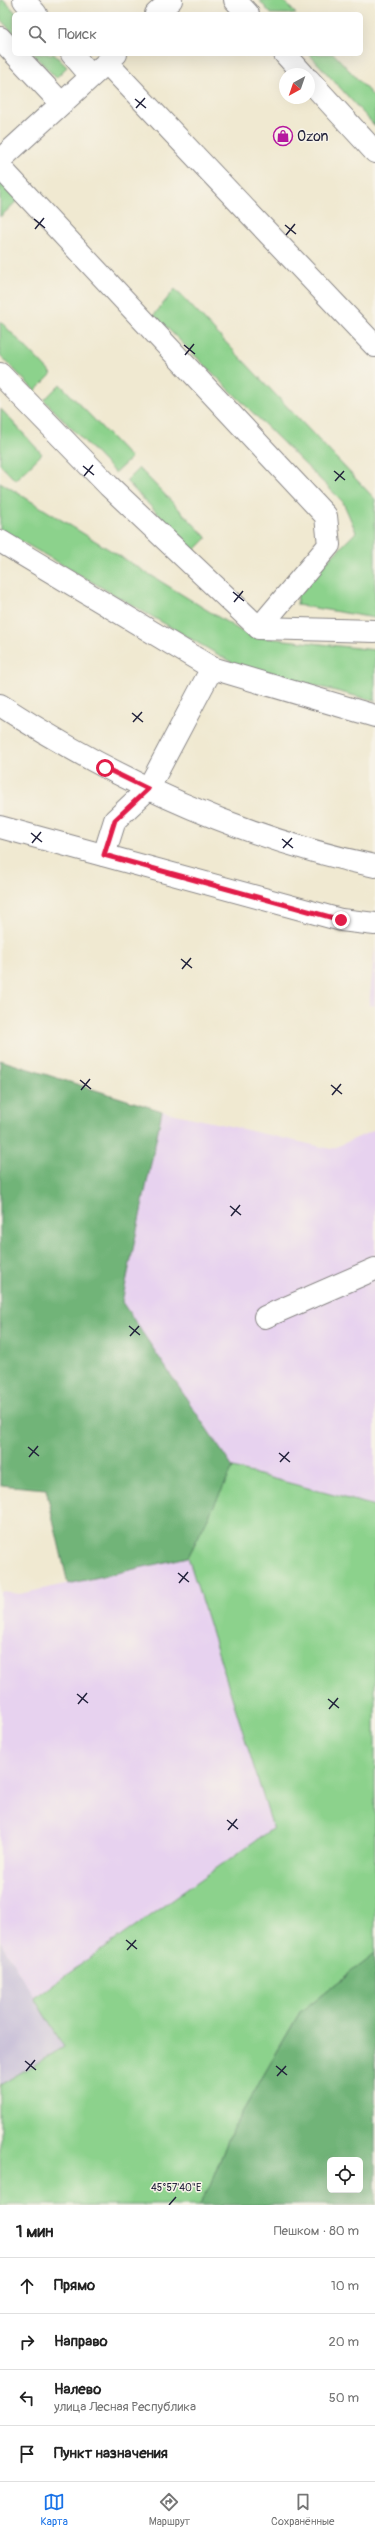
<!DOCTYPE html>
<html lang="ru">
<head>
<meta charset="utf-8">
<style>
  :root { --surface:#fff; --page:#f6f6f6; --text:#222; --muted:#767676; --line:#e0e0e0; --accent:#1a73e8 }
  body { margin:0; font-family:Pangolin,sans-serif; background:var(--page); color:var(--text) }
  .controls { position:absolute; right:12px; bottom:12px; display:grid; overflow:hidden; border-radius:6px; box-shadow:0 4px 16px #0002 }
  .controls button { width:36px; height:36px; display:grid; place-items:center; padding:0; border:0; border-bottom:1px solid var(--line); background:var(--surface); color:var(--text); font:20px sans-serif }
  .compass { position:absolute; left:279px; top:68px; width:36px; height:36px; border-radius:50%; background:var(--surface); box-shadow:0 4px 16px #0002; rotate:220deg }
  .stop { position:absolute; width:12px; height:12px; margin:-9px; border:3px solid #e11d48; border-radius:50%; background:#fff }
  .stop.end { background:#e11d48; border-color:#fff; box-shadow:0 1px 4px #0008 }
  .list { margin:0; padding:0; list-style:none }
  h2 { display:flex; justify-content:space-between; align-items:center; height:52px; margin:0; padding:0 16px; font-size:17px }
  h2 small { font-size:13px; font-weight:400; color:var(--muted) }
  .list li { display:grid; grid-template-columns:26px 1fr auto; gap:12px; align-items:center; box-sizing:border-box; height:56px; padding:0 16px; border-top:1px solid var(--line) }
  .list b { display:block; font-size:15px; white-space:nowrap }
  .list p { margin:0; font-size:13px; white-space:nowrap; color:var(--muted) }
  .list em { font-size:13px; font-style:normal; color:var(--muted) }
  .icon { flex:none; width:22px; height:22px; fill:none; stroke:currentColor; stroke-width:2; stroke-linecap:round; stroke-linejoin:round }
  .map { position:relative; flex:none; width:375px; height:2205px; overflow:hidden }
  .search { position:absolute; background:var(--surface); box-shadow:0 4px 16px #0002; left:12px; right:12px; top:12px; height:44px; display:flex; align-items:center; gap:10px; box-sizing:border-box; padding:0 14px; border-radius:6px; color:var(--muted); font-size:15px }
  .sheet { height:276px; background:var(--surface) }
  nav { display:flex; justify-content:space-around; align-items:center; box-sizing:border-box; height:56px; border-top:1px solid var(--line); background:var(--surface); font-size:11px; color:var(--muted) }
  nav a { display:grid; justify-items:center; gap:2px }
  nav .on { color:var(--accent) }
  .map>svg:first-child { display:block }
  .built { fill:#e7d2ef }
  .industrial { fill:#c8bfd8 }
  .green { fill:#8cd28c; stroke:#577a64 }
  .forest { fill:#71b478; stroke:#4a6b5a; fill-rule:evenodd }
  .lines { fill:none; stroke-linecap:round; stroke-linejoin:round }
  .minor-casing { stroke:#898686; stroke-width:24 }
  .minor { stroke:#fff; stroke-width:22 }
  .route { stroke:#e11d48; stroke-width:5 }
  .ticks { fill:none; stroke:#22223b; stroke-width:1.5 }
  .labels { text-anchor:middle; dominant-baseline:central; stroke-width:3; stroke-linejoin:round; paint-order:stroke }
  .poi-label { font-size:14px; fill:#22223b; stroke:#f7f3e8; text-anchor:start }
  .ticks-label { font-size:10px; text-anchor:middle; fill:#22223b; stroke:#f7f3e8; stroke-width:3; stroke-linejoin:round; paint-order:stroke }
</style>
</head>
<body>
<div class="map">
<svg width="375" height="2205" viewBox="0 0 375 2205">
  <rect width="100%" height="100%" fill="#f7f3e8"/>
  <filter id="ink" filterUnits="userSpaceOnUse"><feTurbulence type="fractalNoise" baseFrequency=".025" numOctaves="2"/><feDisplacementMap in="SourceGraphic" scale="8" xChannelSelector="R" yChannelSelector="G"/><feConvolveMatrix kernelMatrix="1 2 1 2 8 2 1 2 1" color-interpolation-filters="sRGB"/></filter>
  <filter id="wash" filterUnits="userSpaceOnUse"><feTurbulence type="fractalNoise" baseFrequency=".012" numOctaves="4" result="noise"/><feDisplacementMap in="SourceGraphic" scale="16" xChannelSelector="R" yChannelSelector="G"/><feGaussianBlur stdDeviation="0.9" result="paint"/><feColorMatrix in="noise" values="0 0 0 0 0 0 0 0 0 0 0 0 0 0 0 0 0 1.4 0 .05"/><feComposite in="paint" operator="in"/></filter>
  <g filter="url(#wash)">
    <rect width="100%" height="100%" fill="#f0e9d1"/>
    <!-- built -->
    <g class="built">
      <polygon points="375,946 375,1006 369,1005"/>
      <polygon points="162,1111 331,1149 375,1130 375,1506 233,1468 122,1302"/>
      <polygon points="188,1557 273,1828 34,1998 0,1941 0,1592 20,1594"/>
    </g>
    <!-- industrial -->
    <polygon class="industrial" points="0,1941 64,2047 0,2085"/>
    <!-- green -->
    <g class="green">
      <polygon points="0,0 4,0 17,14 14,14 14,34 0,19"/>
      <polygon points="259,0 283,0 296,14 271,14"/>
      <polygon points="33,54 54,54 67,67 56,78"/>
      <polygon points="309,54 334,54 375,98 375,126"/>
      <polygon points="0,180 18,200 0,217"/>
      <polygon points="175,289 375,499 375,618 297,605 298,591 356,532 343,502 154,315"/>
      <polygon points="0,321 52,374 35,391 0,355"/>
      <polygon points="60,384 131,458 115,473 44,400"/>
      <polygon points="1,409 42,454 15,480 0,464"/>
      <polygon points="139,468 207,538 194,551 126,481"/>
      <polygon points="0,482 249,636 375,650 375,701 238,666 0,529"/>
      <polygon points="233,1468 375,1506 375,1953 300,2012 232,2130 210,2186 198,2205 0,2205 0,2085 64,2047 34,1998 273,1828 188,1557"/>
    </g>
    <!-- forest -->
    <g class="forest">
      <polygon points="0,1060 162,1111 122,1302 233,1468 188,1557 68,1584 46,1489 0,1485"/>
      <path d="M375,1953V2205H198L210,2186L232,2130L300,2012ZM330,2160H360V2190H330Z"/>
    </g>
  </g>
  <g filter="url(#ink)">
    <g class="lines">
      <!-- minor casing -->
      <g class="minor-casing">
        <g id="minor">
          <polyline points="24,0 36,14"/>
          <polyline points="235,0 248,14"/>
          <polyline points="156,14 171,0"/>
          <polyline points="0,38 14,53"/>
          <polyline points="15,54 61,103"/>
          <polyline points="72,54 91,76"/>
          <polyline points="285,54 303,74"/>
          <polyline points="107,63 375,346"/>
          <polyline points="309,80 375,152"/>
          <polyline points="0,160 116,54"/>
          <polyline points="0,167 326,516 329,545 259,628"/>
          <polyline points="0,374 109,486 259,628 375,631"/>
          <polyline points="0,541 212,668 375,716"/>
          <path d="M0,705C114,779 241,838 375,866"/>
          <polyline points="0,827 341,920 375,924"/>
          <polyline points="104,855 115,820 148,789 212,668"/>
          <polyline points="265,1317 375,1269"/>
        </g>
      </g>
      <!-- minor -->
      <use href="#minor" class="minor"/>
    </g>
  </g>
  <g class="lines" filter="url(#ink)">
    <!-- route -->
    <polyline class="route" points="105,768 148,789 115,820 104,855 341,920"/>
  </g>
  <!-- ticks -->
  <path class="ticks" d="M135,99L146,108M136,108L145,98M34,219L45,228M285,225L296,234M35,229L44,218M286,235L295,224M184,345L195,354M185,355L194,344M83,466L94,475M334,471L345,480M84,476L93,465M335,481L344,471M233,592L244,601M234,602L243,591M132,713L143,722M133,722L142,712M31,833L42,842M282,839L293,848M32,843L41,832M283,848L292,838M181,959L192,968M182,969L191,958M80,1080L91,1089M331,1085L342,1094M81,1090L90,1079M332,1095L341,1084M230,1206L241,1215M231,1216L240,1205M129,1326L140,1335M130,1336L139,1326M28,1447L39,1456M279,1453L290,1462M29,1457L38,1446M280,1462L289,1452M178,1573L189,1582M179,1583L188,1572M77,1694L88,1703M328,1699L339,1708M78,1704L87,1693M329,1709L338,1698M227,1820L238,1829M228,1830L237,1819M126,1940L137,1949M127,1950L136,1940M25,2061L36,2070M276,2066L287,2075M26,2071L35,2060M277,2076L286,2066M169,2205L176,2197"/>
  <!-- icons -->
  <defs>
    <g id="shop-ring" transform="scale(1)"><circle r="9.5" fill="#f7f3e8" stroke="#b5179e" stroke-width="1.5"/><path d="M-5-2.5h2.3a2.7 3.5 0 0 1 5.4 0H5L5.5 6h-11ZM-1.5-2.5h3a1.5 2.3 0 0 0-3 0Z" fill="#b5179e"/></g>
  </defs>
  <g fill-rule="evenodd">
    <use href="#shop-ring" x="283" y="136"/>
  </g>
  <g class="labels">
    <!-- poi labels -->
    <g class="poi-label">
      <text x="297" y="136">Ozon</text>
    </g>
  </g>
  <g class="ticks-label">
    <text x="176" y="2191">45°57'40"E</text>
  </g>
</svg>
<div class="controls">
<button><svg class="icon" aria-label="locate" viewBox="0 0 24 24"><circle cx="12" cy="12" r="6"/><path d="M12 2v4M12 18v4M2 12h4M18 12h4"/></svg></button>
</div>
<svg class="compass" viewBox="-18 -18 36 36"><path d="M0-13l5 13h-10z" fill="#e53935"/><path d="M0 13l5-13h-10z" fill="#767676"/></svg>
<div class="stop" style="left:105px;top:768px"></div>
<div class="stop end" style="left:341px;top:920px"></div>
<div class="search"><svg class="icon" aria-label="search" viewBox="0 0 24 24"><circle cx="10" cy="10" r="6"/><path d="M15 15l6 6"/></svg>Поиск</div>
</div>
<section class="sheet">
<h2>1 мин<small>Пешком · 80 m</small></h2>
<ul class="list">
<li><svg class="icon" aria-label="ahead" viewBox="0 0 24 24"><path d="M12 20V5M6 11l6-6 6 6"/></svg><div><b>Прямо</b></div><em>10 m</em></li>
<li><svg class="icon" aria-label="right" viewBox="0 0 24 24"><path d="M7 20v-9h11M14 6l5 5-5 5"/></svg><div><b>Направо</b></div><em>20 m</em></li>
<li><svg class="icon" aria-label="left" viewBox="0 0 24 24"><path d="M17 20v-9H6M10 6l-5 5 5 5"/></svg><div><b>Налево</b><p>улица Лесная Республика</p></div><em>50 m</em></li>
<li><svg class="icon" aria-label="arrive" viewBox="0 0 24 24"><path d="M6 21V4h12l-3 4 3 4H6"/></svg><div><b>Пункт назначения</b></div></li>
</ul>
</section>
<nav>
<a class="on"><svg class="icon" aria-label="map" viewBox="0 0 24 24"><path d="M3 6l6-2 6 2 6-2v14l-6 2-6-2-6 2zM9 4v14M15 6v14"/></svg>Карта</a>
<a><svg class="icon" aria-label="directions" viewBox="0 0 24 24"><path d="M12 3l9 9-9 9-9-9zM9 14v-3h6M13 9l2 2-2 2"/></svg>Маршрут</a>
<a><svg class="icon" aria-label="saved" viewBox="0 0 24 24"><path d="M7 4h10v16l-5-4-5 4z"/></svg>Сохранённые</a>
</nav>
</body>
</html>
